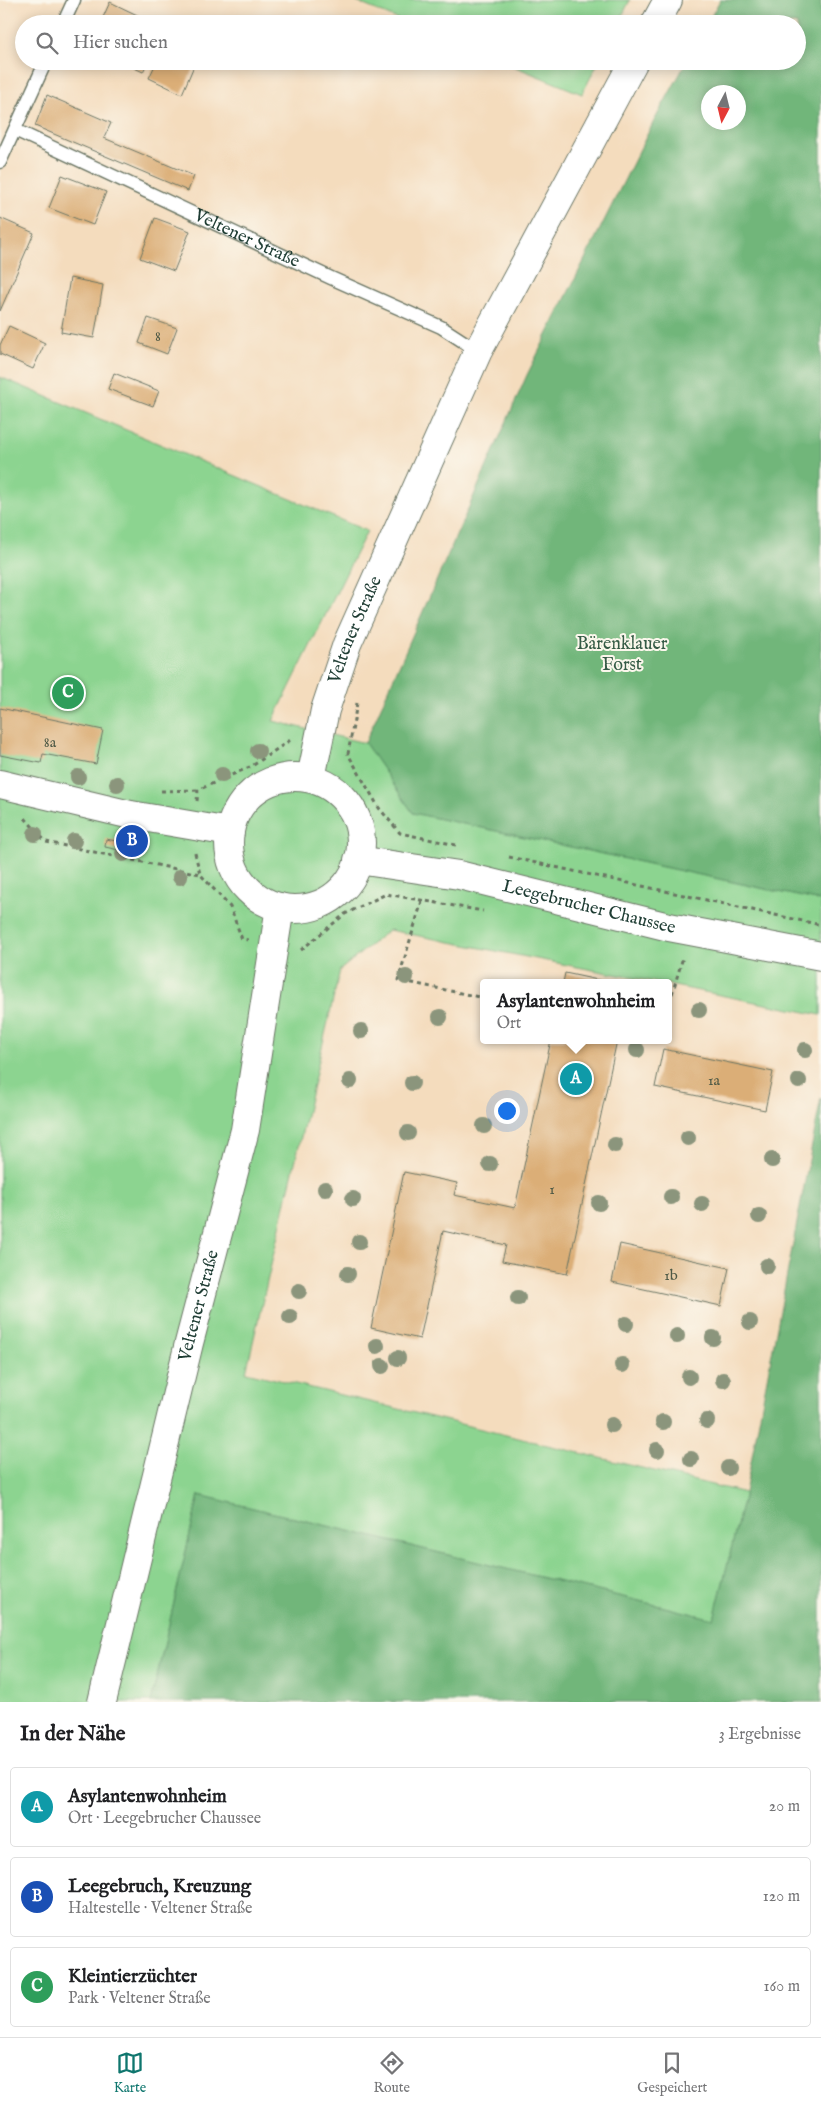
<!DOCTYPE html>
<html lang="de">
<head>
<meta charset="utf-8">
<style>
  :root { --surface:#fff; --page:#f2f2f2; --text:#202124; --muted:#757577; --line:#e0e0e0; --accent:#0f766e }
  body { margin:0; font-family:"IM FELL English",serif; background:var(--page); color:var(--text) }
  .compass { position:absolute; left:701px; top:85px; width:45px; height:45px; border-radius:50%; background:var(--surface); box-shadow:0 2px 12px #0003; rotate:187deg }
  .you { position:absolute; left:506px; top:1110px; width:18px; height:18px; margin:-12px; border:4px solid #fff; border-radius:50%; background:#1a73e8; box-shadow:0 0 0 8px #1a73e833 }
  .badge { display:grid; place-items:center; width:32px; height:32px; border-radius:50%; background:var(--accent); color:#fff; font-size:16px; font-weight:700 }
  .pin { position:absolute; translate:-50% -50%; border:2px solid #fff; box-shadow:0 1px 5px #0006 }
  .popup { position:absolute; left:480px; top:979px; width:192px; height:65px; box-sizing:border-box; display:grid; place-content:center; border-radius:5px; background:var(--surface); filter:drop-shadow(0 1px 4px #0005); font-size:16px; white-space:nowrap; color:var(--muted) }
  .popup b { font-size:19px; color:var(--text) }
  .popup::after { content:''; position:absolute; left:50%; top:100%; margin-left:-10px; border:10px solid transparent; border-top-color:var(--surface) }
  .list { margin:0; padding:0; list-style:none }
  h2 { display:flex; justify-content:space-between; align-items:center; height:65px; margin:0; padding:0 20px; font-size:21px }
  h2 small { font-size:16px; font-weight:400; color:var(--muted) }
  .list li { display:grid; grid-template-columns:32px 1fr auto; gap:15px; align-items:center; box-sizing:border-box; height:80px; margin:0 10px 10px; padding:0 10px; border:1px solid var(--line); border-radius:5px }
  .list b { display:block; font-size:19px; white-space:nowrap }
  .list p { margin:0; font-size:16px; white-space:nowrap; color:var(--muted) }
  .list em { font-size:16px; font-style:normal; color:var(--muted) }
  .icon { flex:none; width:28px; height:28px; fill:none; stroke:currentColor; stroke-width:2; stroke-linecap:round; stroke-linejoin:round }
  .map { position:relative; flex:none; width:821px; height:1702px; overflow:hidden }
  .search { position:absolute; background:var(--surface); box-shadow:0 2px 12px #0003; left:15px; right:15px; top:15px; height:55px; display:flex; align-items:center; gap:12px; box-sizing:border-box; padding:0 18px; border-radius:28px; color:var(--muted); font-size:19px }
  .sheet { height:335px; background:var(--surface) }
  nav { display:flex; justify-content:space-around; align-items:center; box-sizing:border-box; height:70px; border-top:1px solid var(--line); background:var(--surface); font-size:14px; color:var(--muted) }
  nav a { display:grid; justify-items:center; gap:2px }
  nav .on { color:var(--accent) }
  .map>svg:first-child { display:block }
  .green { fill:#8cd490; stroke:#568862 }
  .forest { fill:#71b67a; stroke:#487a57; fill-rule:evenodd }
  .building { fill:#dbae77 }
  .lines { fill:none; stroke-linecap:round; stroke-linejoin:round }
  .service-casing { stroke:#6a7564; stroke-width:15 }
  .tertiary-casing { stroke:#6a7564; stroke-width:30 }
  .secondary-casing { stroke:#6a7564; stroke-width:30 }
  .path { stroke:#6a7564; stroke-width:3; stroke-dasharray:4 4; stroke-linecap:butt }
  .service { stroke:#fff; stroke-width:12 }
  .tertiary { stroke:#fff; stroke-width:28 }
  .secondary { stroke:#fff; stroke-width:28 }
  .tree { fill:#8b957c }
  .labels { text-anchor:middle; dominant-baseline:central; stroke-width:4; stroke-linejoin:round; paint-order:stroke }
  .number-label { font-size:15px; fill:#4e5945 }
  .street-label { font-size:18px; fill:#1f3d34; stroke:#fbf7ec }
  .park-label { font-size:18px; fill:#355b46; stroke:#fbf7ec }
</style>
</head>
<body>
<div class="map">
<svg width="821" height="1702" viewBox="0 0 821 1702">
  <rect width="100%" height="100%" fill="#fbf7ec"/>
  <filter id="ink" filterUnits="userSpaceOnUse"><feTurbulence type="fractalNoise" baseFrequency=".02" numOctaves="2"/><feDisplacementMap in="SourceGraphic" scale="10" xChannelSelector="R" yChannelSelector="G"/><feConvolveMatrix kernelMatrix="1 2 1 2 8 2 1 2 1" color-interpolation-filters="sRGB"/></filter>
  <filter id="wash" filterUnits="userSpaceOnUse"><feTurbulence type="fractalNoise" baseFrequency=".0096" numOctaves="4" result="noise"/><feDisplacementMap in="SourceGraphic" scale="20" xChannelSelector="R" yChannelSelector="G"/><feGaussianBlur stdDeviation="1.12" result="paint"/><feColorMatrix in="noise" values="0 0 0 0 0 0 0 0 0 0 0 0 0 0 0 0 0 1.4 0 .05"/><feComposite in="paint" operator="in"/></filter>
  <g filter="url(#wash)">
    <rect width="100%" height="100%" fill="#f4dcbd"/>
    <!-- green -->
    <g class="green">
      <polygon points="352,0 630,0 618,24 409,24"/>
      <polygon points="501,61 599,61 582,94"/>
      <polygon points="0,377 367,531 273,721 365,743 413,813 821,901 821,1015 669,985 668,983 659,983 389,930 340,970 246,1372 745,1493 714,1619 199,1495 151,1702 0,1702"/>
    </g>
    <!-- forest -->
    <g class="forest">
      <path d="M720,0H821V901L413,813L365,743L527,375L654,121L687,61H797V24H707ZM708,92H738V122H708Z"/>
      <polygon points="821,1098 821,1702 151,1702 199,1495 714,1619 745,1493"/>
    </g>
    <g id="blocks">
      <!-- building -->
      <g class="building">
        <polygon points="110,2 156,24 100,24"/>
        <polygon points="120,61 148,61 143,72"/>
        <polygon points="157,61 196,61 182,94 149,78"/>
        <polygon points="47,95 111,123 104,138 194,176 188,191 35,126"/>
        <polygon points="62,175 106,192 93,225 49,208"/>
        <polygon points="0,218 34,233 0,311"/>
        <polygon points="155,218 190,231 174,271 140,258"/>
        <polygon points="70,278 103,285 94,338 61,332"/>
        <polygon points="148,318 177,328 167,354 139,343"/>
        <polygon points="9,326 45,343 33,369 0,354 0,345"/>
        <polygon points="114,373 159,391 153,406 108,389"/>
        <polygon points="0,708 103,730 96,764 43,754 41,763 0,755"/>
        <polygon points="106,839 121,842 119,850 105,847"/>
        <polygon points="565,973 607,982 607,983 563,983"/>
        <polygon points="551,1040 617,1040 567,1274 502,1261 506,1245 443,1231 420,1339 371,1328 404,1172 457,1183 454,1195 515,1208"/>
        <polygon points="663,1049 773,1072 765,1110 655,1087"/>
        <polygon points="620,1244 729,1268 721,1306 612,1282"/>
      </g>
    </g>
  </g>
  <g filter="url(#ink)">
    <use href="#blocks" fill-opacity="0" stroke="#6a7564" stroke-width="1"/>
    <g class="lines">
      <!-- service casing -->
      <g class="service-casing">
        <g id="service">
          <polyline points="63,24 74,0"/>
          <path id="s1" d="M15,130L331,278L441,327L478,351"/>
          <polyline points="0,162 46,61"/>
        </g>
      </g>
      <!-- tertiary casing -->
      <g class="tertiary-casing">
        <g id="tertiary">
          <polyline points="0,784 131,815 230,832"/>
          <path id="s2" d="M358,860L459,875L669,927L821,956"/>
        </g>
      </g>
      <!-- secondary casing -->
      <g class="secondary-casing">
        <g id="secondary">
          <polyline points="655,24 668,0"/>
          <circle cx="295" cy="843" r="66"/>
          <path id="s3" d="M311,778L325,710L347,644L478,351L634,61"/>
          <path id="s4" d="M102,1702L189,1343L245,1130L280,907"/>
        </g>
      </g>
      <!-- path -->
      <g class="path">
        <polyline points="357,703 348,754 379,808 400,833 456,845"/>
        <polyline points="161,791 198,790"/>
        <polyline points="197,801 198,790 252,766 292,739"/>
        <polyline points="25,818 46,842 200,874"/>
        <polyline points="195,853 200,874 230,907 242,939 248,940"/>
        <polyline points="509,857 821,925"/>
        <polyline points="422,901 398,980 484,998"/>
        <polyline points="301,950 345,914 386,894 483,911"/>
        <polyline points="672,994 683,957"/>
      </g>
      <!-- service -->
      <use href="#service" class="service"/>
      <!-- tertiary -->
      <use href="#tertiary" class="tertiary"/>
      <!-- secondary -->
      <use href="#secondary" class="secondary"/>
    </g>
    <!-- trees -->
    <g class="tree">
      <circle cx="258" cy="751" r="8"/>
      <circle cx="222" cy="775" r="8"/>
      <circle cx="78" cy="777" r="8"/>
      <circle cx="117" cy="784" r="8"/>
      <circle cx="35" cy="834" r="8"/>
      <circle cx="74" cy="841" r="8"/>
      <circle cx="123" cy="854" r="8"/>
      <circle cx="180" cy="877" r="8"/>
      <circle cx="406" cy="977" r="8"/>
      <circle cx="699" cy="1010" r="8"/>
      <circle cx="440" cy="1017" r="8"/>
      <circle cx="361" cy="1031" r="8"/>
      <circle cx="637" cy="1050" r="8"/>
      <circle cx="805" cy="1050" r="8"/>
      <circle cx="350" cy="1081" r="8"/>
      <circle cx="799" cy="1081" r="8"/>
      <circle cx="412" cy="1083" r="8"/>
      <circle cx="484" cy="1126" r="8"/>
      <circle cx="408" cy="1133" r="8"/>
      <circle cx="688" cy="1138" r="8"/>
      <circle cx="615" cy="1145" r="8"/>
      <circle cx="772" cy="1160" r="8"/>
      <circle cx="490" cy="1164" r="8"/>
      <circle cx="325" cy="1189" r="8"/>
      <circle cx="671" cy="1197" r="8"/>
      <circle cx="353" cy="1199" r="8"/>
      <circle cx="599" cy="1203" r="8"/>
      <circle cx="702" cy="1204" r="8"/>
      <circle cx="759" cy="1216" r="8"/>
      <circle cx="359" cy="1242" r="8"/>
      <circle cx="767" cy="1266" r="8"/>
      <circle cx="348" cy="1274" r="8"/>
      <circle cx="299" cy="1291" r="8"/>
      <circle cx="518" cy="1298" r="8"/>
      <circle cx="290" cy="1317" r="8"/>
      <circle cx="750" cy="1322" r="8"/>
      <circle cx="626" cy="1324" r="8"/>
      <circle cx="677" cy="1336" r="8"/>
      <circle cx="713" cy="1338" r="8"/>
      <circle cx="377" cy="1346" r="8"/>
      <circle cx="398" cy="1358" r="8"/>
      <circle cx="622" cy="1365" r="8"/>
      <circle cx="382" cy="1366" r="8"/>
      <circle cx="689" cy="1377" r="8"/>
      <circle cx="723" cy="1380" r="8"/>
      <circle cx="707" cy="1421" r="8"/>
      <circle cx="663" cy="1422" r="8"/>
      <circle cx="612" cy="1425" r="8"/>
      <circle cx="657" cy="1450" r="8"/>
      <circle cx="691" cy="1459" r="8"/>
      <circle cx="728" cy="1468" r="8"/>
    </g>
  </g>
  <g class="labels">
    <!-- number labels -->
    <g class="number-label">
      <text x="158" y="336">8</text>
      <text x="50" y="742">8a</text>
      <text x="714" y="1080">1a</text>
      <text x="552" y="1189">1</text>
      <text x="671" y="1275">1b</text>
    </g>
    <!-- street labels -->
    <g class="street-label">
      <text stroke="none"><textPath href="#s1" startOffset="256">Veltener Straße</textPath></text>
      <text stroke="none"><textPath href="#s3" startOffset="155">Veltener Straße</textPath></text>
      <text stroke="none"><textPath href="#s2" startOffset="236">Leegebrucher Chaussee</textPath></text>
      <text stroke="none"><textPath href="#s4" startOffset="408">Veltener Straße</textPath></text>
    </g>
    <!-- park labels -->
    <g class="park-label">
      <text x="622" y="644">Bärenklauer<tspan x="622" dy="21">Forst</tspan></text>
    </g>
  </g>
</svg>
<svg class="compass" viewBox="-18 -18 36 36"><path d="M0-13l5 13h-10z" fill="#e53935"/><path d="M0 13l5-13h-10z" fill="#757577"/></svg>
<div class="you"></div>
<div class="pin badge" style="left:576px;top:1079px;background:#0f9aa8">A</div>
<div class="popup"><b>Asylantenwohnheim</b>Ort</div>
<div class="pin badge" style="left:132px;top:841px;background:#1a4fb4">B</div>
<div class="pin badge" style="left:68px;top:693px;background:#2e9e5b">C</div>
<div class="search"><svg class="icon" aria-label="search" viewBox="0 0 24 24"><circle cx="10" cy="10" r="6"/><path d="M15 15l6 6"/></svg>Hier suchen</div>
</div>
<section class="sheet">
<h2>In der Nähe<small>3 Ergebnisse</small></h2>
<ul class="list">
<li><span class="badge" style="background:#0f9aa8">A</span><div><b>Asylantenwohnheim</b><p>Ort · Leegebrucher Chaussee</p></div><em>20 m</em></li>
<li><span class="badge" style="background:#1a4fb4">B</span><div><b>Leegebruch, Kreuzung</b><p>Haltestelle · Veltener Straße</p></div><em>120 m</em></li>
<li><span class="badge" style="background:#2e9e5b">C</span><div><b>Kleintierzüchter</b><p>Park · Veltener Straße</p></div><em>160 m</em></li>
</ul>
</section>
<nav>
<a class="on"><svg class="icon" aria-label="map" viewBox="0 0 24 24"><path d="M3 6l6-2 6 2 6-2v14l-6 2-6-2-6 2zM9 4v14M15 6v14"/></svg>Karte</a>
<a><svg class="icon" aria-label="directions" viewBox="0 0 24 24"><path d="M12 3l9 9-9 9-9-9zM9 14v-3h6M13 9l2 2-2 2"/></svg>Route</a>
<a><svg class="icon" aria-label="saved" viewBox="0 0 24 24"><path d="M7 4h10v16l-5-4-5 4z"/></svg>Gespeichert</a>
</nav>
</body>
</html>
